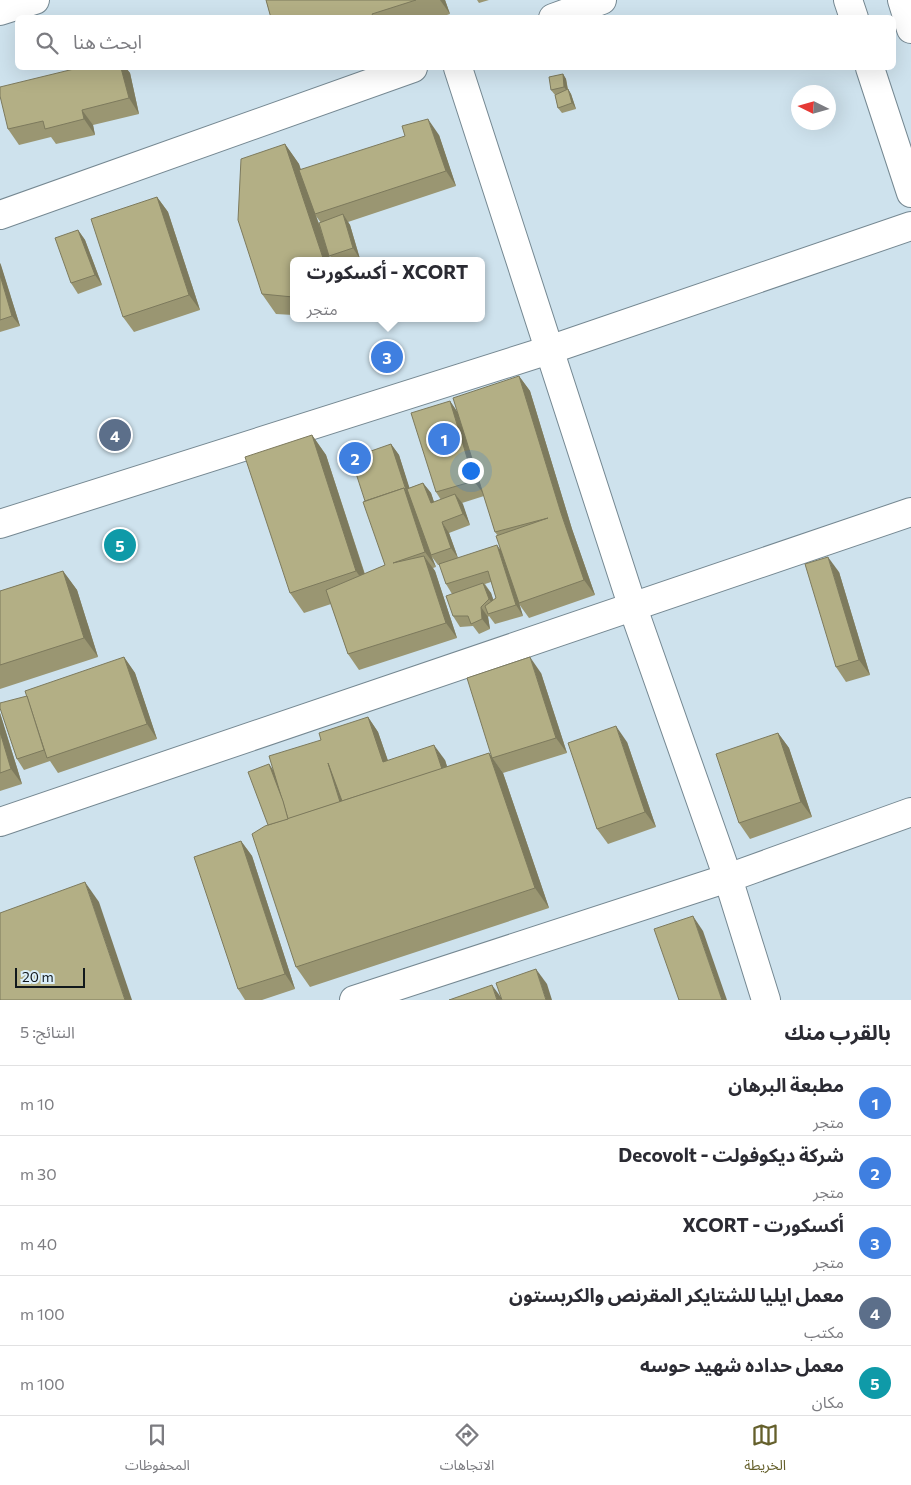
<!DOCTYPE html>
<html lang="ar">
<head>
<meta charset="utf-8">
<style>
  :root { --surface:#fff; --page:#f7f7f7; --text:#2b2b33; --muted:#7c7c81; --line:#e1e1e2; --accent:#65602c }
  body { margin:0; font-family:Commissioner,"Noto Sans Arabic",sans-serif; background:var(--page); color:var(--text); direction:rtl }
  .compass { position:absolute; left:791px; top:85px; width:45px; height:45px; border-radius:50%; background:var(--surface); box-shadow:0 5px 20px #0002; rotate:275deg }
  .scale { position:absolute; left:15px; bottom:12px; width:70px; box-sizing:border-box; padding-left:5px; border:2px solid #11181c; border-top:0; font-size:14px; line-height:18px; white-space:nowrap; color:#11181c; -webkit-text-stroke:4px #dbeffa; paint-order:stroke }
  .you { position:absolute; left:470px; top:470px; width:18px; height:18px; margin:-12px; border:4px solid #fff; border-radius:50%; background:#1a73e8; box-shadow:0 0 0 8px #1a73e833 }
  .badge { display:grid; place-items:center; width:32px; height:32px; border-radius:50%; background:var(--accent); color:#fff; font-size:16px; font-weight:700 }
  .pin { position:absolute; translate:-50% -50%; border:2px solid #fff; box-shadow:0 1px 5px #0006 }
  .popup { position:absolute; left:290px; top:257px; width:195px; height:65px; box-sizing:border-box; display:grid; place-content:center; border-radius:8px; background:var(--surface); filter:drop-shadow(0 1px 4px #0005); font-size:16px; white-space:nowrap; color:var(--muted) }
  .popup b { font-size:19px; color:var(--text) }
  .popup::after { content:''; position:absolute; left:50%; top:100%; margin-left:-10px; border:10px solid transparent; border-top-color:var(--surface) }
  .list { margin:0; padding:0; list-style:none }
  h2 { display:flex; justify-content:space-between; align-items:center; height:65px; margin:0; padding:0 20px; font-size:21px }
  h2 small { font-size:16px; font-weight:400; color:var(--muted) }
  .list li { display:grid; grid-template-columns:32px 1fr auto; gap:15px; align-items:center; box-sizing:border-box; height:70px; padding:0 20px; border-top:1px solid var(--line) }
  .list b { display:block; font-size:19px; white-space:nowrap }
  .list p { margin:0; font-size:16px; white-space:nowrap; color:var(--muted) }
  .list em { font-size:16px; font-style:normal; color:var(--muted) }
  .icon { flex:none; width:28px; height:28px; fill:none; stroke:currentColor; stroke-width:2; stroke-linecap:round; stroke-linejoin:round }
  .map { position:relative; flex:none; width:911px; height:1000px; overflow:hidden; direction:ltr }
  .search { position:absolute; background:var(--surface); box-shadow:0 5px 20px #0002; left:15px; right:15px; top:15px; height:55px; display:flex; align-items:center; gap:12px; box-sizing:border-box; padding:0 18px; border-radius:8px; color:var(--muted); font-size:19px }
  .sheet { height:415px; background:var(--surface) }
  nav { display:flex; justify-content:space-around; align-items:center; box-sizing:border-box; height:70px; border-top:1px solid var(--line); background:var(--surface); font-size:14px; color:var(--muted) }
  nav a { display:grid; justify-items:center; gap:2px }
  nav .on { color:var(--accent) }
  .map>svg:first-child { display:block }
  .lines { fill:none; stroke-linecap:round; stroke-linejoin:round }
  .street-casing { stroke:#758892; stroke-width:30 }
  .primary-casing { stroke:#758892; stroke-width:30 }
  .street { stroke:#fff; stroke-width:28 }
  .primary { stroke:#fff; stroke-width:28 }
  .wall { fill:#9a9672; fill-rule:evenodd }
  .shaded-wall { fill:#7d7a5d }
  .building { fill:#b3af85; stroke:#7d7a5d }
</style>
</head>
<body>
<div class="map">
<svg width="911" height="1000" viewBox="0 0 911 1000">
  <rect width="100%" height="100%" fill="#cee2ed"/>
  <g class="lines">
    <!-- street casing -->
    <g class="street-casing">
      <g id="street">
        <polyline points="0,11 35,0"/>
        <polyline points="553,18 602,0"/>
        <polyline points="458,68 633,608 728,878 766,1000"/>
        <polyline points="0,215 413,68"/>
        <polyline points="0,524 549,350 911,226"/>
        <polyline points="0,822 911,512"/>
        <polyline points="354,1000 728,878 911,812"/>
      </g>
    </g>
    <!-- primary casing -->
    <g class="primary-casing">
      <g id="primary">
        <polyline points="848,0 854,18"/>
        <polyline points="902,0 911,29"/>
        <polyline points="870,68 911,193"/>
      </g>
    </g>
    <!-- street -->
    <use href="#street" class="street"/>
    <!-- primary -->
    <use href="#primary" class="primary"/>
  </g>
  <!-- wall -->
  <g class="wall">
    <polygon points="266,0 445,0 450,14 438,18 271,18"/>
    <polygon points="477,0 489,0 479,3"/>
    <polygon points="78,68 126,68 130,73 139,114 93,125 95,135 56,144 51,137 19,145 8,129"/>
    <polygon points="563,74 566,79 568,89 571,94 576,109 562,113 558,108 555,95 551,90"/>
    <path d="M439,135L456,186L348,222L350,225L360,259L354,261H333L330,256L293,261V315L276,314L262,294L285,144L299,164L301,170ZM316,216L321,223H319Z"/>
    <polygon points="157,197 168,212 200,310 134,332 123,317"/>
    <polygon points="78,230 85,240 102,285 78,294 71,283"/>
    <polygon points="0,263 20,326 0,332"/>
    <polygon points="320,318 350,318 351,322"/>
    <path d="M519,376L530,391L572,529L595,595L529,618L519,604L523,616L495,624L489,616L488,617L490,629L479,634L473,626L460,627L453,616L452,594L446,584L440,565H438L432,557L436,567L433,568L435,571L457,638L359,670L348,654L331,604L304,613L290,593L312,435L326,455L365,574L385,565L365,501L391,444L399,455L409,488L423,483L431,493L434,502L441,500L436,492L450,401L458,413ZM484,496L495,532L498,536L500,549L458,558L449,533L470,525L462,503ZM491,582L496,598L493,600L491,593L485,584Z"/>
    <polygon points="63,571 77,590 98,657 0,689 0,591"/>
    <polygon points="839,572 870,675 846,682 836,667"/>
    <polygon points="124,657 135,673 157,739 58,773 50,761 24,770 17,759"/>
    <polygon points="541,673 567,753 503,773 492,758"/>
    <polygon points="0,713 22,784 0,791"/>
    <polygon points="368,717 378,732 388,761 445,760 447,767 489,753 503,773 549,908 310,987 296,967 268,825 269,764 273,771 321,740"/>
    <polygon points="778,733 789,748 812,817 750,839 739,823"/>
    <polygon points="627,742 656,827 608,844 597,829"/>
    <polygon points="241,841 252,856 295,989 262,1000 245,1000 238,989"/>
  </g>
  <!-- shaded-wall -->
  <g class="shaded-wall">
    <polygon points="440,0 445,0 450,14"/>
    <polygon points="121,68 126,68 130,73 139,114 129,98"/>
    <polygon points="563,74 566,79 568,92 564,87"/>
    <polygon points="568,89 571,94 576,109 572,103"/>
    <polygon points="82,110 93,125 95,135 84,119"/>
    <polygon points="428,119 439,135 456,186 446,171"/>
    <polygon points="285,144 299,164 315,213 315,214 316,216 331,261 324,261"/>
    <polygon points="157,197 168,212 200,310 189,295"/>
    <polygon points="343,214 350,225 360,259 353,248"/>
    <polygon points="78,230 85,240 102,285 95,275"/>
    <polygon points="0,263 1,265 20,326 12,316 0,275"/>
    <polygon points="519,376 530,391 572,529 595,595 584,580 561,513"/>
    <polygon points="450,401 460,416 485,496 474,481"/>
    <polygon points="312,435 326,455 370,591 356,571"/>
    <polygon points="391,444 399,455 431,555 436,567 425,552 404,488"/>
    <polygon points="423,483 431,493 438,514 431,503"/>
    <polygon points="455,494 463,504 470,525 463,514"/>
    <polygon points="442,522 449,533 458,558 451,548"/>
    <polygon points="497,545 505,556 523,616 516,605"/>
    <polygon points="424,556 435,571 457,638 446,623"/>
    <polygon points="828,557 839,572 870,675 859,660"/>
    <polygon points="63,571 77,590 98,657 84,638"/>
    <polygon points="483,583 491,593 497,610 489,599"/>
    <polygon points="481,607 488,617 490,629 482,619"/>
    <polygon points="124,657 135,673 157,739 147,724"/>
    <polygon points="530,657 541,673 567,753 556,738"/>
    <polygon points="0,713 22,784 11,769 0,732"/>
    <polygon points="368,717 378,732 394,778 383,762"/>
    <polygon points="616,726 627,742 656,827 645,812"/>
    <polygon points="778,733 789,748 812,817 801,802"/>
    <polygon points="434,745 445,760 454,788 443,772"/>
    <polygon points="489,753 503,773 549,908 535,888"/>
    <polygon points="328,763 344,806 342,807"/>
    <polygon points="269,764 276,774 291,823"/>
    <polygon points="241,841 252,856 295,989 285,974"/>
    <polygon points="85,882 99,902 132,1000 125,1000"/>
    <polygon points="693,916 703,931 727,1000 722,1000"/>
    <polygon points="536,969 547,984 552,1000 546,1000"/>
    <polygon points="492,985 503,1000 497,1000"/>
  </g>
  <!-- building -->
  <g class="building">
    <polygon points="266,0 416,0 372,14 374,18 271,18"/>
    <polygon points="78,68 121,68 129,98 82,110 84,119 45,129 43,121 8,129 0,96 0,87"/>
    <polygon points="563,74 564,87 551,90 549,77"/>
    <polygon points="568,89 572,103 558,108 555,95"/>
    <polygon points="428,119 446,171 315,214 299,170 405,136 402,126"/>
    <polygon points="285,144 324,261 293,261 293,297 262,294 238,220 241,159"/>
    <polygon points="157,197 189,295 123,317 91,219"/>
    <polygon points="343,214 353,248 329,256 319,223"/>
    <polygon points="78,230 95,275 71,283 55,238"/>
    <polygon points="0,275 12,316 0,320"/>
    <polygon points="519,376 561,513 584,580 519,603 496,536 548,518 495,532 453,398"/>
    <polygon points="450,401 474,481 436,492 411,413"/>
    <polygon points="312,435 356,571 290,593 245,457"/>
    <polygon points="391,444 407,493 404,488 365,501 351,458"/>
    <polygon points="423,483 431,503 455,494 463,514 442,522 451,548 431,555 407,489"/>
    <polygon points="404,488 425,552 393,563 424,556 446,623 348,654 326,590 385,565 363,502"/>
    <polygon points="497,545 516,605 488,614 485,606 496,598 488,571 446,584 439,564"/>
    <polygon points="828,557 859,660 836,667 805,564"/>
    <polygon points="63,571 84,638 0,665 0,591"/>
    <polygon points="483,583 489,599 481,607 482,619 471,624 468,616 453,616 446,596"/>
    <polygon points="124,657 147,724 47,758 25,691"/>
    <polygon points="530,657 556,738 492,758 467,678"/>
    <polygon points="27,696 44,750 17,759 0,708 0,703"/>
    <polygon points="368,717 383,762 434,745 442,769 342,801 328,763 340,802 288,819 269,756 321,740 319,733"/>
    <polygon points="616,726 645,812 597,829 568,743"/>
    <polygon points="0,732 11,769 0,773"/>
    <polygon points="778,733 801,802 739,823 716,754"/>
    <polygon points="489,753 535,888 296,967 252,834 265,826"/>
    <polygon points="269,764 283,801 288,819 268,825 248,772"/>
    <polygon points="241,841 285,974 238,989 194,857"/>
    <polygon points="85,882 125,1000 0,1000 0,913"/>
    <polygon points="693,916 722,1000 679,1000 654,929"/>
    <polygon points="536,969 546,1000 502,1000 496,983"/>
    <polygon points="492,985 497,1000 449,1000"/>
  </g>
</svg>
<svg class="compass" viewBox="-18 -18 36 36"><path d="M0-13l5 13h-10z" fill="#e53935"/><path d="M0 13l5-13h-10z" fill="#7c7c81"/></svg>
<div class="scale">20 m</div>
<div class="you"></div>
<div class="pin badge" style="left:444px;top:439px;background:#3f7fe0">1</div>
<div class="pin badge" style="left:355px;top:458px;background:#3f7fe0">2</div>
<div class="pin badge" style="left:387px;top:357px;background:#3f7fe0">3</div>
<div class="popup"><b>أكسكورت - XCORT</b>متجر</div>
<div class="pin badge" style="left:115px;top:435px;background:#5c6f8a">4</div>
<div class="pin badge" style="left:120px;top:545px;background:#0f9aa8">5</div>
<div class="search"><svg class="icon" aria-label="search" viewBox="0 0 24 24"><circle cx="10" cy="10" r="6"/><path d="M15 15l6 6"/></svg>ابحث هنا</div>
</div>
<section class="sheet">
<h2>بالقرب منك<small>النتائج: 5</small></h2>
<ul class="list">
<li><span class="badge" style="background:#3f7fe0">1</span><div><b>مطبعة البرهان</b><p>متجر</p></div><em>10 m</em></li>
<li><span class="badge" style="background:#3f7fe0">2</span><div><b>شركة ديكوفولت - Decovolt</b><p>متجر</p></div><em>30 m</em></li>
<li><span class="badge" style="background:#3f7fe0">3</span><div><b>أكسكورت - XCORT</b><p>متجر</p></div><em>40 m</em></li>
<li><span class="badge" style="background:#5c6f8a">4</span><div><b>معمل ايليا للشتايكر المقرنص والكربستون</b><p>مكتب</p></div><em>100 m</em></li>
<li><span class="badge" style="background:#0f9aa8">5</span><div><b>معمل حداده شهيد حوسه</b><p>مكان</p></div><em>100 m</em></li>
</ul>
</section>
<nav>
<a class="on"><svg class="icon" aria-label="map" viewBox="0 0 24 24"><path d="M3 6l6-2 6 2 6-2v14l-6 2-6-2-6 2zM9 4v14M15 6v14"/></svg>الخريطة</a>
<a><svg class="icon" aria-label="directions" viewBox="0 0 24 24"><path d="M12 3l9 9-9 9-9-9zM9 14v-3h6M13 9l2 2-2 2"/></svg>الاتجاهات</a>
<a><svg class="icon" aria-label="saved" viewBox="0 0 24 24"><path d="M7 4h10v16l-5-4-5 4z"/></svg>المحفوظات</a>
</nav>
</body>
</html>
